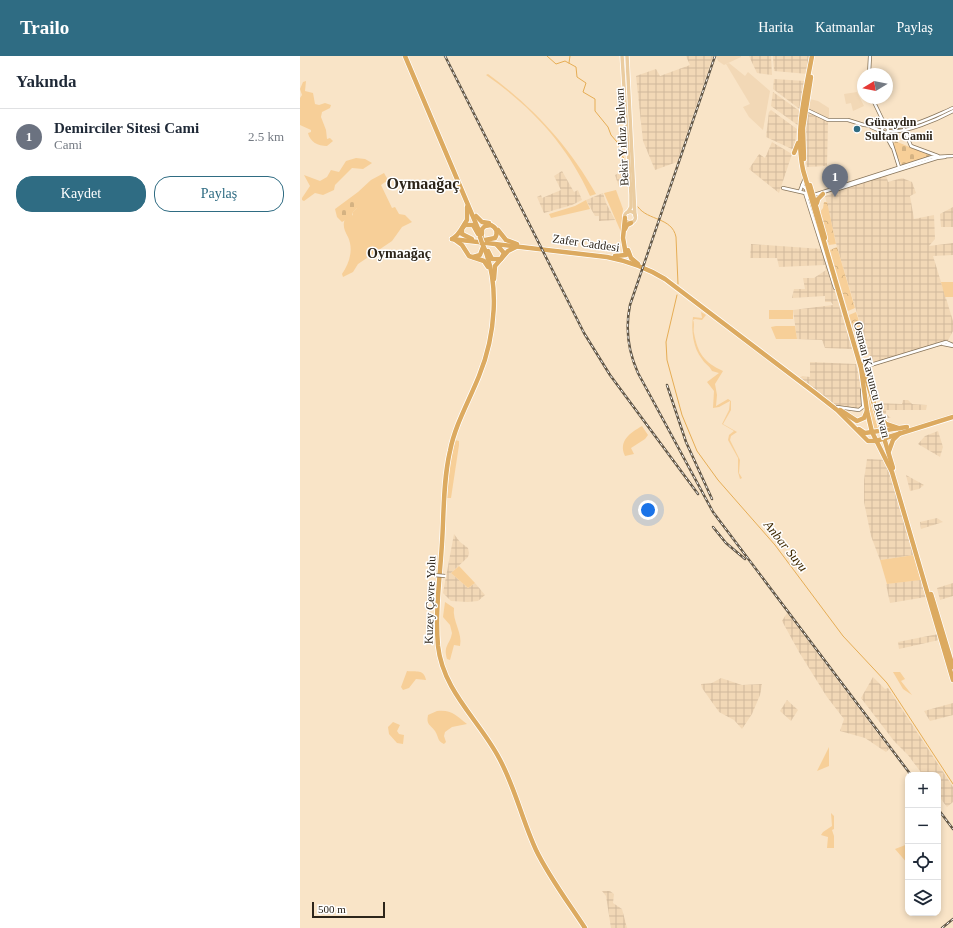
<!DOCTYPE html>
<html lang="tr">
<head>
<meta charset="utf-8">
<style>
  :root { --surface:#fff; --page:#f6f6f7; --text:#1f2937; --muted:#747a83; --line:#e0e1e3; --accent:#2f6c83 }
  body { margin:0; font-family:Georgia,serif; background:var(--page); color:var(--text) }
  .controls { position:absolute; right:12px; bottom:12px; display:grid; overflow:hidden; border-radius:8px; box-shadow:0 2px 6px #0003 }
  .controls button { width:36px; height:36px; display:grid; place-items:center; padding:0; border:0; border-bottom:1px solid var(--line); background:var(--surface); color:var(--text); font:20px sans-serif }
  .compass { position:absolute; left:557px; top:12px; width:36px; height:36px; border-radius:50%; background:var(--surface); box-shadow:0 2px 6px #0003; rotate:260deg }
  .scale { position:absolute; left:12px; bottom:10px; width:73px; box-sizing:border-box; padding-left:4px; border:2px solid #2d251a; border-top:0; font-size:11px; line-height:14px; white-space:nowrap; color:#2d251a; -webkit-text-stroke:3px #fff; paint-order:stroke }
  .you { position:absolute; left:348px; top:454px; width:14px; height:14px; margin:-10px; border:3px solid #fff; border-radius:50%; background:#1a73e8; box-shadow:0 0 0 6px #1a73e833 }
  .badge { display:grid; place-items:center; width:26px; height:26px; border-radius:50%; background:var(--accent); color:#fff; font-size:13px; font-weight:700 }
  .pin { position:absolute; translate:-50% -33px; filter:drop-shadow(0 1px 2px #0008) }
  .pin::after { content:''; position:absolute; top:21px; width:14px; height:12px; background:inherit; clip-path:polygon(0 0,100% 0,50% 100%) }
  .list { margin:0; padding:0; list-style:none }
  h2 { display:flex; justify-content:space-between; align-items:center; height:52px; margin:0; padding:0 16px; font-size:17px }
  h2 small { font-size:13px; font-weight:400; color:var(--muted) }
  .list li { display:grid; grid-template-columns:26px 1fr auto; gap:12px; align-items:center; box-sizing:border-box; height:56px; padding:0 16px; border-top:1px solid var(--line) }
  .list b { display:block; font-size:15px; white-space:nowrap }
  .list p { margin:0; font-size:13px; white-space:nowrap; color:var(--muted) }
  .list em { font-size:13px; font-style:normal; color:var(--muted) }
  .actions { display:flex; gap:8px; padding:12px 16px }
  .actions a { flex:1; padding:9px 0; border:1px solid var(--accent); border-radius:16px; text-align:center; font-size:14px; color:var(--accent) }
  .actions .main { background:var(--accent); color:#fff }
  .icon { flex:none; width:22px; height:22px; fill:none; stroke:currentColor; stroke-width:2; stroke-linecap:round; stroke-linejoin:round }
  .map { position:relative; flex:none; width:653px; height:872px; overflow:hidden }
  header { display:flex; align-items:center; gap:24px; box-sizing:border-box; height:56px; padding:0 20px; background:var(--accent); color:#fff }
  header strong { font-size:19px }
  nav { display:flex; gap:22px; margin-inline-start:auto; font-size:14px }
  main { display:flex }
  aside { flex:1; background:var(--surface) }
  .map>svg:first-child { display:block }
  .built { fill:#f2d8b6 }
  .industrial { fill:url(#industrial-grid) }
  .green { fill:#f7cf98 }
  .cemetery { fill:url(#cemetery-stones) }
  .park { fill:url(#park-crowns) }
  .lines { fill:none; stroke-linecap:round; stroke-linejoin:round }
  .stream { stroke:#e6ad55; stroke-width:1 }
  .minor-casing { stroke:#87745a; stroke-width:4 }
  .major-casing { stroke:#fff; stroke-width:5 }
  .highway-casing { stroke:#fff; stroke-width:6 }
  .minor { stroke:#fff; stroke-width:2.5 }
  .major { stroke:#eacca0; stroke-width:3.5 }
  .highway { stroke:#dcaa60; stroke-width:4.5 }
  .rail-casing { stroke:#615646; stroke-width:2.5 }
  .rail { stroke:#fff; stroke-width:1; stroke-dasharray:3; stroke-linecap:butt }
  .minor-bridge-casing { stroke:#87745a; stroke-width:4; stroke-linecap:butt }
  .highway-bridge-casing { stroke:#fff; stroke-width:6; stroke-linecap:butt }
  .minor-bridge { stroke:#fff; stroke-width:2.5 }
  .highway-bridge { stroke:#dcaa60; stroke-width:4.5 }
  .poi-dot { fill:#2f6c83; stroke:#fff; stroke-width:1.5 }
  .labels { text-anchor:middle; dominant-baseline:central; stroke-width:3; stroke-linejoin:round; paint-order:stroke }
  .poi-label { font-size:12px; font-weight:bold; fill:#2d251a; stroke:#fff; text-anchor:start }
  .street-label { font-size:12px; fill:#2d251a; stroke:#fff }
  .water-label { font-size:13px; font-style:italic; fill:#3f2901; stroke:#fff }
  .quarter-label { font-size:14px; font-weight:bold; fill:#2d251a; stroke:#fff }
  .district-label { font-size:16px; font-weight:bold; fill:#2d251a; stroke:#fff }
</style>
</head>
<body>
<header>
<strong>Trailo</strong>
<nav><a>Harita</a><a>Katmanlar</a><a>Paylaş</a></nav>
</header>
<main>
<aside>
<h2>Yakında<small></small></h2>
<ul class="list">
<li><span class="badge" style="background:#6b7280">1</span><div><b>Demirciler Sitesi Cami</b><p>Cami</p></div><em>2.5 km</em></li>
</ul>
<div class="actions"><a class="main">Kaydet</a><a>Paylaş</a></div>
</aside>
<div class="map">
<svg width="653" height="872" viewBox="0 0 653 872">
  <defs>
    <pattern id="industrial-grid" width="8" height="8" patternUnits="userSpaceOnUse"><rect width="8" height="8" fill="#f2d8b6"/><path d="M0 4h8M4 0v8" fill="none" stroke="#d0b99c"/></pattern>
    <pattern id="cemetery-stones" width="16" height="16" patternUnits="userSpaceOnUse"><rect width="16" height="16" fill="#f7cf98"/><path d="M2 7V4a2 2 0 0 1 4 0v3zM10 15v-3a2 2 0 0 1 4 0v3z" fill="#d4b282"/></pattern>
    <pattern id="park-crowns" width="20" height="18" patternUnits="userSpaceOnUse"><rect width="20" height="18" fill="#f7cf98"/><path d="M2 6a3 3 0 1 1 6 0M12 15a3 3 0 1 1 6 0" fill="none" stroke="#d4b282"/></pattern>
  </defs>
  <rect width="100%" height="100%" fill="#f9e4c7"/>
  <!-- built -->
  <g class="built">
    <polygon points="416,0 441,0 441,1 424,9 418,5"/>
    <polygon points="429,7 445,20 448,16 470,35 463,74 449,61 443,51 450,48 426,8"/>
    <polygon points="557,36 564,50 553,55 551,47 546,48 544,38"/>
    <polygon points="510,43 518,45 529,52 529,63 508,52"/>
  </g>
  <!-- industrial -->
  <g class="industrial">
    <polygon points="386,0 413,0 377,106 355,114 343,85 336,20 356,13 360,20 390,9"/>
    <polygon points="449,0 471,0 472,19 457,17"/>
    <polygon points="473,0 510,0 508,18 474,15"/>
    <polygon points="474,23 505,25 501,54 473,33"/>
    <polygon points="473,36 501,56 499,70 471,50"/>
    <polygon points="471,54 497,73 494,94 466,81 469,56"/>
    <polygon points="507,54 528,65 527,110 507,111 503,84"/>
    <polygon points="472,86 492,98 479,137 449,113 459,98 465,102"/>
    <polygon points="327,113 328,129 319,131 315,119"/>
    <polygon points="262,115 274,136 278,134 282,144 272,149 244,157 237,141 241,139 242,142 261,134 254,120"/>
    <polygon points="586,119 588,126 602,122 612,126 616,137 610,140 614,163 634,159 635,183 629,190 653,187 653,199 633,200 653,265 653,275 645,290 638,290 573,310 537,191 525,140"/>
    <polygon points="303,137 306,147 315,164 299,165 299,160 295,160 286,144"/>
    <polygon points="653,151 653,171 641,171 640,158"/>
    <polygon points="451,188 522,193 552,293 525,292 522,284 497,283 493,254 533,249 531,246 525,246 525,240 492,242 494,233 505,233 503,222 514,222 526,214 525,209 479,211 477,202 450,202"/>
    <polygon points="510,306 556,308 561,330 562,351 555,353 537,350 500,322 502,320 510,321"/>
    <polygon points="603,344 608,344 612,348 627,349 626,354 586,354 586,358 591,362 584,362 581,360 578,347 602,348"/>
    <polygon points="638,375 643,391 640,401 618,388 625,380"/>
    <polygon points="567,403 586,404 614,499 580,504 571,480 564,446 564,424"/>
    <polygon points="606,419 624,429 619,433 610,435"/>
    <polygon points="637,462 643,466 621,473 620,466"/>
    <polygon points="154,478 160,486 168,492 169,497 168,501 151,517 168,532 175,527 185,539 178,545 168,546 151,545 143,537"/>
    <polygon points="621,524 626,541 590,547 586,528"/>
    <polygon points="653,527 653,540 640,544 637,532"/>
    <polygon points="487,557 589,693 586,696 565,682 540,675 544,663 527,641 499,596 482,565"/>
    <polygon points="638,578 639,584 599,593 598,586"/>
    <polygon points="573,621 585,633 588,632 653,731 653,746 647,751 638,739 638,719 623,719 608,699 594,685 561,642"/>
    <polygon points="421,622 442,629 462,628 460,639 452,658 442,673 434,664 419,656 402,632 401,628 412,627"/>
    <polygon points="487,644 498,654 491,665 480,655"/>
    <polygon points="653,647 653,659 630,665 624,655"/>
    <polygon points="302,835 310,835 314,838 313,847 322,853 327,872 311,872 306,840"/>
  </g>
  <!-- green -->
  <g class="green">
    <path d="M188,18C234,52 268,89 296,138L290,140C268,90 231,50 186,19Z"/>
    <path d="M6,25L5,35L13,37L15,48L19,49L25,47L31,49L30,52L22,56L21,61L26,74L27,83L30,82L33,85L27,90C18,90 10,86 8,77L11,76V74L0,69V42L2,39L0,33L3,26Z"/>
    <polygon points="56,102 65,103 72,107 63,113 52,112 35,129 34,134 23,139 15,137 4,145 2,144 2,142 10,130 4,119 20,125 27,121 31,114 39,116 46,105"/>
    <path d="M84,117L88,124L81,129L92,152L95,151L99,158L105,159L112,166L102,171L92,185L58,208L53,216L43,221L42,218C49,208 54,194 48,181C45,175 42,170 45,163L53,159V156L57,152L58,136L71,124Z"/>
    <polygon points="316,134 323,153 321,176 304,137"/>
    <polygon points="286,144 290,153 251,162 249,158 275,150"/>
    <polygon points="641,226 653,226 653,241 645,241"/>
    <rect x="469" y="254" width="24" height="9"/>
    <path d="M401,256L406,259L402,264L395,263L393,264C395,268 393,273 394,277C398,298 404,306 423,315L415,328L417,339L416,350L428,343L431,345V354L423,368L437,376L431,380L430,384L440,404L439,417L442,422L440,423L438,416V402L428,384L429,379L434,375L422,368L429,354L430,345L419,351L413,352L414,335L407,326L419,317L412,315C409,309 405,308 402,303C393,292 391,274 393,261L402,262Z"/>
    <polygon points="476,270 495,270 497,283 476,283 471,271"/>
    <polygon points="556,289 580,372 573,374"/>
    <path d="M342,370L348,379L345,383L331,392L334,398L325,400C318,385 330,377 342,370Z"/>
    <polygon points="155,384 159,385 159,389 151,442 147,442 150,408"/>
    <polygon points="614,499 621,524 587,528 580,504"/>
    <polygon points="159,510 175,527 168,532 151,517"/>
    <path d="M145,546L154,552C152,565 163,577 160,590L154,589L150,604L147,603C143,589 150,589 152,577L150,569L143,561Z"/>
    <path d="M107,615C116,616 124,613 126,624L116,623L109,632L103,634L101,631Z"/>
    <polygon points="593,616 600,616 605,623 601,625 612,639 603,633"/>
    <path d="M137,655C151,653 157,660 167,668L152,671L145,676L144,680L146,686L144,688C137,685 139,681 135,675C130,668 126,669 128,659Z"/>
    <polygon points="93,666 100,669 97,675 99,678 104,679 103,688 97,687 89,678 88,671"/>
    <polygon points="529,691 529,710 517,715"/>
    <polygon points="531,757 534,760 534,773 532,774 534,780 534,792 527,792 528,781 521,779 523,776 532,770"/>
    <polygon points="608,788 608,808 595,793"/>
  </g>
  <!-- cemetery -->
  <g class="cemetery">
    <polygon points="595,85 629,99 630,100 602,110 593,90"/>
    <polygon points="58,136 58,151 53,156 52,160 42,166 37,161 35,153"/>
  </g>
  <!-- park -->
  <g class="park">
    <polygon points="524,146 527,146 536,188 529,189 520,156 523,152"/>
    <polygon points="537,191 555,252 548,255 530,194"/>
    <polygon points="556,256 566,287 560,288 557,285 549,259"/>
  </g>
  <g class="lines">
    <!-- stream -->
    <g class="stream">
      <polyline points="247,0 256,8 265,5 276,11 277,21 286,27 283,36 295,43 295,55 308,71 311,79 317,86 319,92"/>
      <polyline points="325,0 329,84"/>
      <polyline points="269,7 270,0"/>
      <polyline points="319,94 327,108"/>
      <path d="M338,151C348,165 372,161 376,181L378,228"/>
      <polyline points="377,239 366,286 367,304 382,359 397,395 418,424 475,489 543,580 587,627 653,728"/>
    </g>
    <!-- minor casing -->
    <g class="minor-casing">
      <g id="minor">
        <polyline points="569,18 570,0"/>
        <polyline points="572,42 586,71"/>
        <polyline points="505,53 528,64 548,64 564,69 583,71"/>
        <polyline points="580,62 584,71"/>
        <circle cx="585" cy="74" r="3"/>
        <polyline points="571,71 583,76"/>
        <path d="M587,71C611,73 632,61 653,52"/>
        <polyline points="604,73 611,90 638,100"/>
        <path d="M588,75C605,78 638,63 653,55"/>
        <polyline points="584,76 592,91"/>
        <polyline points="588,76 599,111"/>
        <polyline points="502,129 506,133 508,142"/>
        <polyline points="483,132 505,137 535,232"/>
        <polyline points="535,134 637,102 645,101"/>
        <polyline points="500,135 505,122"/>
        <polyline points="514,139 632,101 653,100"/>
        <polyline points="643,288 653,290"/>
        <polyline points="564,311 646,286 653,289"/>
        <polyline points="562,334 563,349 567,352"/>
        <polyline points="537,351 559,354 564,350"/>
      </g>
    </g>
    <!-- major casing -->
    <g class="major-casing">
      <g id="major">
        <polyline points="322,0 331,139 331,151 328,156"/>
        <polyline points="327,0 335,160"/>
        <circle cx="330" cy="161" r="5.5"/>
      </g>
    </g>
    <!-- highway casing -->
    <g class="highway-casing">
      <g id="highway">
        <polyline points="105,0 182,182"/>
        <path d="M512,0C505,38 495,75 503,114L561,312L567,355L572,376L592,416L653,624"/>
        <polyline points="494,97 498,87"/>
        <polyline points="504,103 503,72 511,21"/>
        <polyline points="510,129 525,182"/>
        <polyline points="517,147 518,143 523,138"/>
        <polyline points="176,160 182,166 189,167"/>
        <polyline points="325,173 327,169 331,167"/>
        <polyline points="198,174 206,184 217,188"/>
        <path d="M182,178V173L185,170L191,169C197,172 198,177 195,182L185,184"/>
        <path d="M152,183L307,201C328,205 347,212 365,223L514,336L537,354L568,385H576L653,361"/>
        <path d="M152,183C160,179 162,171 167,164V151"/>
        <polyline points="172,183 162,178 162,173 165,169 173,169 178,178"/>
        <polyline points="155,184 162,189 169,200 184,205 188,211"/>
        <path d="M182,187C201,227 195,281 179,320C169,345 155,369 150,395C143,425 144,457 142,487C140,521 135,556 138,590C143,635 179,664 199,702C215,731 222,764 236,794C249,821 268,846 285,872"/>
        <polyline points="328,194 331,202 338,208"/>
        <polyline points="188,195 192,203 201,203 204,197 197,189"/>
        <polyline points="315,200 326,199 323,182 325,162"/>
        <polyline points="173,201 180,199 183,191"/>
        <polyline points="194,223 195,210 208,195 216,191"/>
        <polyline points="562,308 593,412"/>
        <polyline points="540,354 557,365 564,362 567,355"/>
        <polyline points="579,360 586,368 598,372"/>
        <polyline points="559,373 565,377 607,371"/>
        <polyline points="589,395 593,384 600,377"/>
        <polyline points="631,538 653,611"/>
      </g>
    </g>
    <!-- minor -->
    <use href="#minor" class="minor"/>
    <!-- major -->
    <use href="#major" class="major"/>
    <!-- highway -->
    <use href="#highway" class="highway"/>
    <!-- rail casing -->
    <g class="rail-casing">
      <g id="rail">
        <polyline points="145,0 284,277 310,319 398,438"/>
        <path d="M415,0L330,249C325,273 328,295 338,317L413,456L611,719"/>
        <polyline points="367,329 386,386 412,443"/>
        <polyline points="413,471 426,487 445,503"/>
        <polyline points="638,753 653,773"/>
        <polyline points="642,872 653,863"/>
      </g>
    </g>
    <!-- rail -->
    <use href="#rail" class="rail"/>
    <!-- minor-bridge casing -->
    <g class="minor-bridge-casing">
      <polyline id="minor-bridge" points="134,519 145,520"/>
    </g>
    <!-- highway-bridge casing -->
    <g class="highway-bridge-casing">
      <polyline id="highway-bridge" points="180,181 182,187"/>
    </g>
    <!-- minor-bridge -->
    <use href="#minor-bridge" class="minor-bridge"/>
    <!-- highway-bridge -->
    <use href="#highway-bridge" class="highway-bridge"/>
  </g>
  <!-- markers -->
  <circle class="poi-dot" cx="557" cy="73" r="4"/>
  <g class="labels">
    <!-- poi labels -->
    <g class="poi-label">
      <text x="565" y="66">Günaydın<tspan x="565" dy="14">Sultan Camii</tspan></text>
    </g>
    <!-- street labels -->
    <g class="street-label">
      <text transform="translate(322 81) rotate(-93)">Bekir Yıldız Bulvarı</text>
      <text transform="translate(286 187) rotate(8)">Zafer Caddesi</text>
      <text transform="translate(572 324) rotate(76)">Osman Kavuncu Bulvarı</text>
      <text transform="translate(130 544) rotate(-88)">Kuzey Çevre Yolu</text>
    </g>
    <!-- water labels -->
    <g class="water-label">
      <text transform="translate(486 490) rotate(51)">Anbar Suyu</text>
    </g>
    <!-- quarter labels -->
    <g class="quarter-label">
      <text x="99" y="197">Oymaağaç</text>
    </g>
    <!-- district labels -->
    <g class="district-label">
      <text x="123" y="127">Oymaağaç</text>
    </g>
  </g>
</svg>
<div class="controls">
<button>+</button>
<button>−</button>
<button><svg class="icon" aria-label="locate" viewBox="0 0 24 24"><circle cx="12" cy="12" r="6"/><path d="M12 2v4M12 18v4M2 12h4M18 12h4"/></svg></button>
<button><svg class="icon" aria-label="layers" viewBox="0 0 24 24"><path d="M12 4l9 5-9 5-9-5zM3 14l9 5 9-5"/></svg></button>
</div>
<svg class="compass" viewBox="-18 -18 36 36"><path d="M0-13l5 13h-10z" fill="#e53935"/><path d="M0 13l5-13h-10z" fill="#747a83"/></svg>
<div class="scale">500 m</div>
<div class="you"></div>
<div class="pin badge" style="left:535px;top:141px;background:#6b7280">1</div>
</div>
</main>
</body>
</html>
